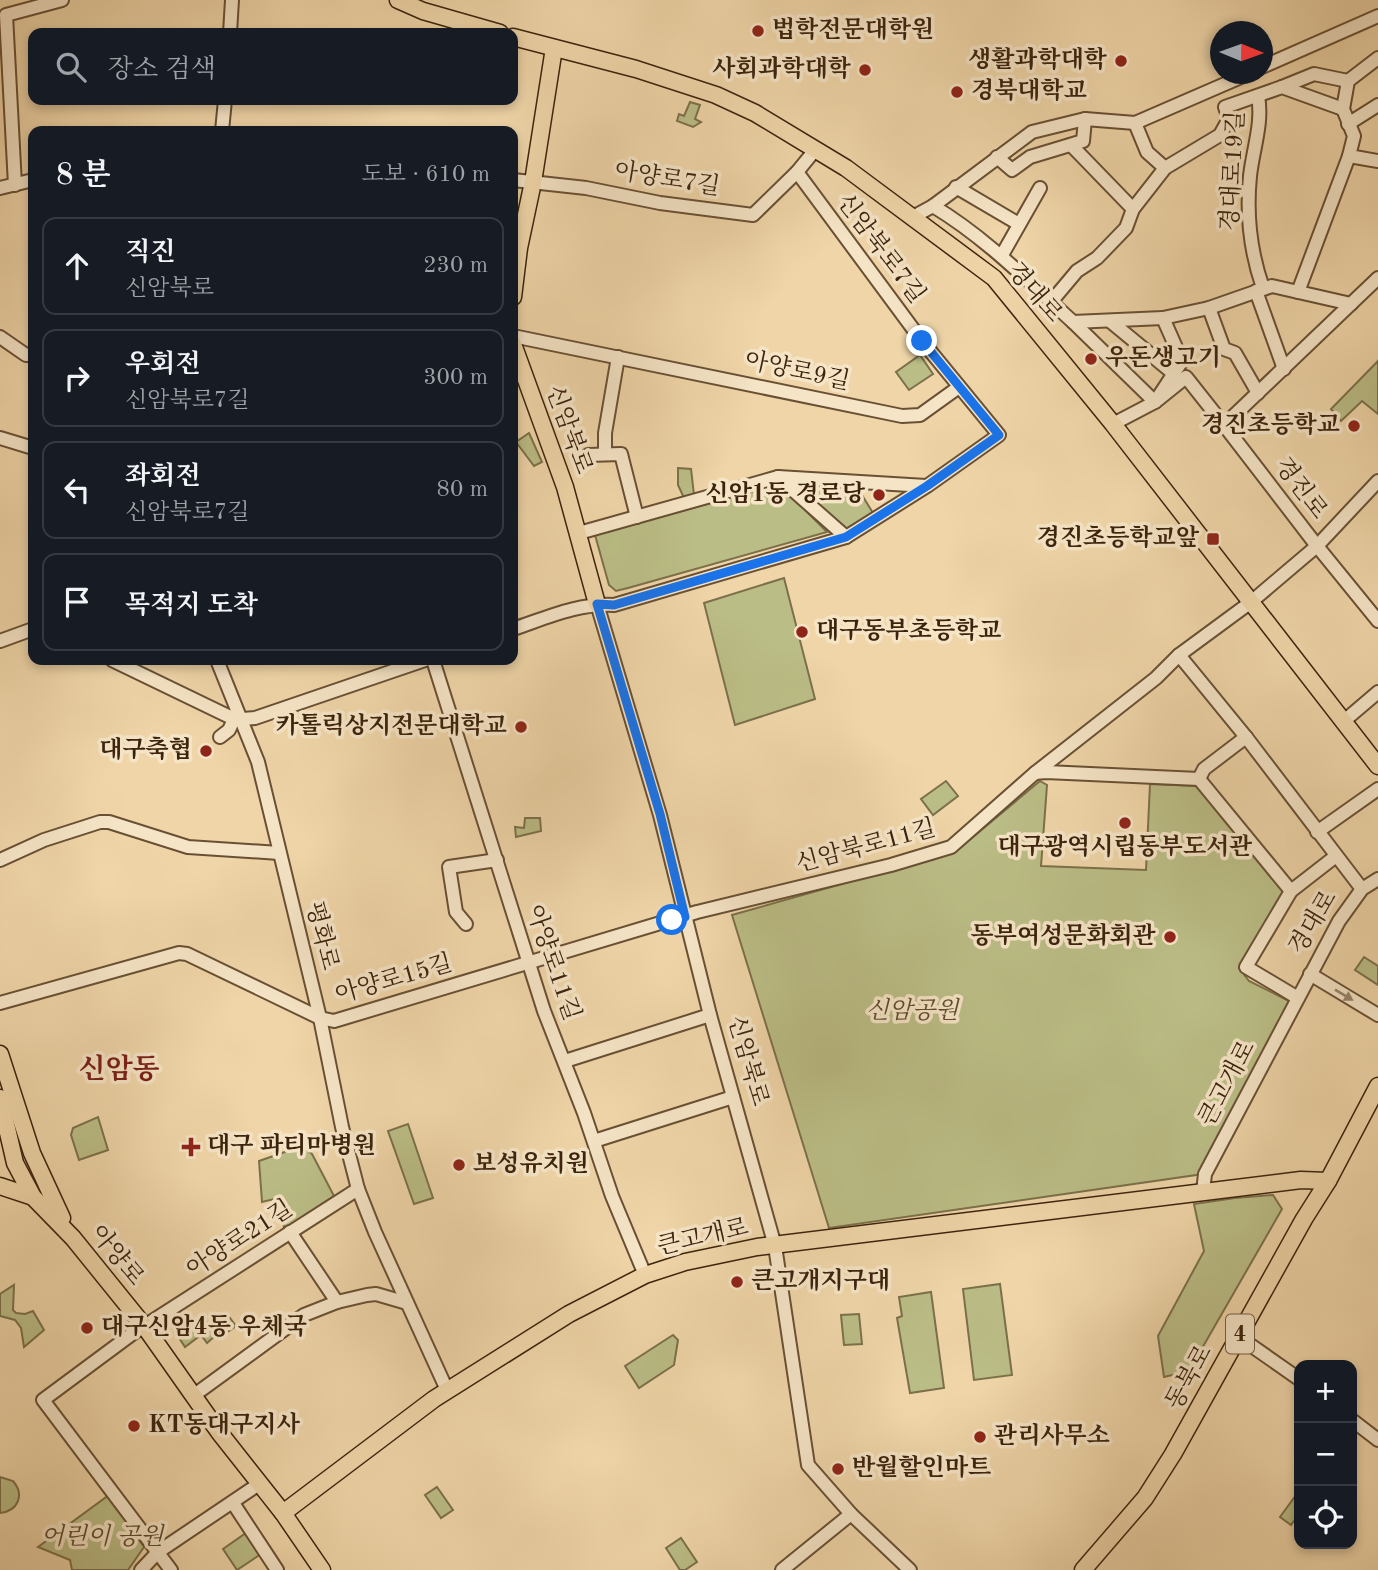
<!DOCTYPE html>
<html lang="ko">
<head>
<meta charset="utf-8">
<style>
  :root { --surface:#171b24; --page:#242831; --text:#f1f3f6; --muted:#9ea1a6; --line:#363941 }
  body { margin:0; font-family:"Old Standard TT","Noto Serif KR",serif; background:var(--page); color:var(--text) }
  .controls { position:absolute; right:21px; bottom:21px; display:grid; overflow:hidden; border-radius:14px; box-shadow:0 4px 10px #0003 }
  .controls button { width:63px; height:63px; display:grid; place-items:center; padding:0; border:0; border-bottom:2px solid var(--line); background:var(--surface); color:var(--text); font:35px sans-serif }
  .compass { position:absolute; left:1210px; top:21px; width:63px; height:63px; border-radius:50%; background:var(--surface); box-shadow:0 4px 10px #0003; rotate:91deg }
  .stop { position:absolute; width:21px; height:21px; margin:-16px; border:5px solid #1a73e8; border-radius:50%; background:#fff }
  .stop.end { background:#1a73e8; border-color:#fff; box-shadow:0 2px 7px #0008 }
  .list { margin:0; padding:0; list-style:none }
  h2 { display:flex; justify-content:space-between; align-items:center; height:91px; margin:0; padding:0 28px; font-size:30px }
  h2 small { font-size:23px; font-weight:400; color:var(--muted) }
  .list li { display:grid; grid-template-columns:46px 1fr auto; gap:21px; align-items:center; box-sizing:border-box; height:98px; margin:0 14px 14px; padding:0 14px; border:2px solid var(--line); border-radius:14px }
  .list b { display:block; font-size:26px; white-space:nowrap }
  .list p { margin:0; font-size:23px; white-space:nowrap; color:var(--muted) }
  .list em { font-size:23px; font-style:normal; color:var(--muted) }
  .icon { flex:none; width:38px; height:38px; fill:none; stroke:currentColor; stroke-width:2; stroke-linecap:round; stroke-linejoin:round }
  .map { position:relative; flex:none; width:1378px; height:1570px; overflow:hidden }
  .search { position:absolute; background:var(--surface); box-shadow:0 4px 10px #0003; left:28px; top:28px; width:490px; height:77px; display:flex; align-items:center; gap:18px; box-sizing:border-box; padding:0 24px; border-radius:14px; color:var(--muted); font-size:26px }
  .panel { position:absolute; background:var(--surface); box-shadow:0 4px 10px #0003; left:28px; top:126px; width:490px; height:539px; border-radius:14px }
  .map>svg:first-child { display:block }
  .green { fill:#bbbd86; stroke:#7c704a; stroke-width:2 }
  .lines { fill:none; stroke-linecap:round; stroke-linejoin:round }
  .minor-casing { stroke:#695034; stroke-width:16 }
  .major-casing { stroke:#3c230d; stroke-width:19 }
  .minor { stroke:#f5e4c6; stroke-width:12 }
  .major { stroke:#efd5a8; stroke-width:16 }
  .oneway { fill:#98846a }
  .route { stroke:#1a73e8; stroke-width:9 }
  .poi-dot { fill:#8f2418; stroke:#f5e4c6; stroke-width:2.5 }
  .labels { text-anchor:middle; dominant-baseline:central; stroke-width:7; stroke-linejoin:round; paint-order:stroke }
  .shield { fill:#f5e4c6; stroke:#745d44; stroke-width:2 }
  .shield-label { font-size:23px; font-weight:bold; fill:#3c230d }
  .poi-label { font-size:24px; font-weight:bold; fill:#3c230d; stroke:#f5e4c6; text-anchor:start }
  .street-label { font-size:24px; fill:#3c230d; stroke:#f5e4c6 }
  .park-label { font-size:24px; font-style:italic; fill:#5c4a2b; stroke:#f5e4c6 }
  .quarter-label { font-size:28px; font-weight:bold; fill:#7a1f14; stroke:#f5e4c6 }
</style>
</head>
<body>
<div class="map">
<svg width="1378" height="1570" viewBox="0 0 1378 1570">
  <rect width="100%" height="100%" fill="#efd5a8"/>
  <filter id="stains"><feTurbulence type="fractalNoise" baseFrequency=".00286" numOctaves="4"/><feColorMatrix values="0 0 0 0 .2 0 0 0 0 .09 0 0 0 0 .02 0 0 0 .5 -.17"/></filter>
  <radialGradient id="worn" r=".72"><stop offset=".6" stop-color="#630" stop-opacity="0"/><stop offset="1" stop-color="#630" stop-opacity=".3"/></radialGradient>
  <!-- green -->
  <g class="green">
    <polygon points="690,102 700,105 695,119 701,122 693,127 677,121 679,114 684,116"/>
    <polygon points="920,355 933,374 909,390 896,372"/>
    <polygon points="1378,361 1378,414 1362,401 1341,421 1331,409"/>
    <polygon points="529,433 542,462 534,466 516,442"/>
    <polygon points="678,468 691,469 694,495 684,498 678,485"/>
    <polygon points="779,484 827,532 628,588 616,591 609,585 595,535"/>
    <polygon points="794,484 857,487 873,513 846,531"/>
    <polygon points="784,578 815,699 735,725 704,603"/>
    <polygon points="946,781 958,796 933,815 921,799"/>
    <polygon points="1040,781 1047,785 1041,866 1146,870 1150,784 1198,786 1281,886 1283,894 1239,968 1249,981 1291,1002 1203,1174 829,1228 732,915 955,852"/>
    <polygon points="525,818 540,818 541,831 516,837 515,827 524,828"/>
    <polygon points="1364,957 1378,966 1378,985 1355,970"/>
    <polygon points="98,1117 108,1150 79,1160 71,1135 73,1128"/>
    <polygon points="408,1124 433,1198 414,1204 388,1131"/>
    <polygon points="302,1146 312,1154 334,1196 284,1229 282,1197 262,1202 259,1161"/>
    <polygon points="1273,1195 1282,1209 1189,1371 1164,1377 1158,1336 1204,1251 1194,1204 1235,1198"/>
    <polygon points="1000,1284 1012,1375 974,1380 963,1289"/>
    <polygon points="14,1285 13,1310 16,1313 25,1314 33,1311 44,1330 24,1347 21,1328 15,1320 0,1316 0,1294"/>
    <polygon points="931,1292 944,1388 910,1393 897,1318 902,1316 899,1297"/>
    <polygon points="227,1314 236,1326 219,1338 216,1335 207,1343 201,1335 185,1347 174,1330 185,1324 187,1327 194,1322 198,1327 207,1322 210,1326"/>
    <polygon points="859,1314 862,1344 844,1345 841,1315"/>
    <polygon points="673,1335 678,1340 674,1365 639,1388 625,1366"/>
    <path d="M0,1477L13,1481C25,1495 18,1511 0,1513Z"/>
    <polygon points="437,1487 453,1510 441,1518 425,1495"/>
    <polygon points="1299,1491 1299,1514 1291,1525 1280,1517"/>
    <polygon points="109,1495 144,1547 128,1570 72,1570 70,1560 38,1547"/>
    <polygon points="246,1533 261,1554 237,1570 223,1549"/>
    <polygon points="681,1538 697,1562 685,1570 680,1570 666,1548"/>
  </g>
  <g class="lines">
    <!-- minor casing -->
    <g class="minor-casing">
      <g id="minor">
        <polyline points="230,33 232,0"/>
        <polyline points="1378,58 1348,81 1343,109 1354,136 1349,156 1378,161"/>
        <polyline points="1262,67 1378,16"/>
        <polyline points="1282,87 1314,74 1348,81"/>
        <path d="M1258,96C1263,123 1253,149 1250,176C1246,216 1250,251 1263,288"/>
        <polyline points="1135,123 1147,152 1165,168"/>
        <polyline points="1348,124 1378,105"/>
        <polyline points="222,131 225,100"/>
        <polyline points="1071,145 1133,209"/>
        <polyline points="997,157 1012,170 1030,157 1083,141 1085,119"/>
        <polyline points="513,180 586,188 660,203 753,215 797,172 815,150"/>
        <polyline points="15,185 6,15 62,0"/>
        <polyline points="956,187 1019,224"/>
        <polyline points="0,188 33,180"/>
        <polyline points="933,206 1032,132 1085,119 1135,123 1248,74"/>
        <path d="M911,218L933,206C986,238 1028,281 1073,322L1163,318L1209,308L1272,286L1351,304"/>
        <polyline points="1002,255 1040,188"/>
        <polyline points="1256,291 1284,369"/>
        <polyline points="1298,292 1349,156"/>
        <polyline points="1051,302 1077,271 1097,258 1126,228 1133,209 1165,168 1220,135 1229,119 1225,107 1282,87 1343,109"/>
        <polyline points="1209,308 1224,349 1235,353 1258,393"/>
        <polyline points="1110,321 1173,373"/>
        <polyline points="1073,322 1155,402 1182,361 1163,318"/>
        <polyline points="513,336 902,416 920,415 959,387"/>
        <polyline points="0,337 26,355 33,354"/>
        <polyline points="1113,424 1155,402 1186,377 1224,425 1378,278"/>
        <polyline points="1224,425 1317,546 1378,621"/>
        <polyline points="0,438 33,448"/>
        <polyline points="605,454 605,433 618,357"/>
        <polyline points="588,455 621,454 637,517"/>
        <polyline points="778,477 846,537"/>
        <polyline points="579,533 778,477 926,486"/>
        <polyline points="597,604 660,815 710,1015 775,1246 808,1465 851,1514 910,1570"/>
        <path d="M513,629C546,618 578,603 614,605L846,537L927,486L999,435L922,341L797,172"/>
        <polyline points="0,641 33,629"/>
        <polyline points="1179,655 1246,737 1362,889"/>
        <polyline points="112,660 228,716 243,719 255,718 425,660"/>
        <polyline points="217,660 258,762 320,1018 342,1127 358,1189 375,1232 447,1390"/>
        <polyline points="433,660 544,1011 584,1113 612,1196 645,1275"/>
        <polyline points="1344,721 1378,692"/>
        <polyline points="220,737 229,730 235,717"/>
        <polyline points="1035,773 1046,772 1199,779 1291,891 1246,967 1298,998"/>
        <polyline points="1199,779 1204,769 1246,737"/>
        <polyline points="1317,832 1378,789"/>
        <polyline points="0,860 44,840 100,822 109,822 188,847 279,853"/>
        <polyline points="1291,891 1336,856"/>
        <polyline points="466,924 456,912 449,867 497,860"/>
        <polyline points="1310,974 1378,1015"/>
        <polyline points="0,1003 179,953 187,954 320,1018 334,1021 697,912 891,865 951,847 1035,773 1156,678 1179,655 1251,602 1317,546 1378,481"/>
        <polyline points="565,1061 710,1015"/>
        <polyline points="594,1141 733,1097"/>
        <polyline points="1203,1192 1205,1174 1339,921 1362,889 1378,879"/>
        <polyline points="290,1232 337,1302"/>
        <polyline points="1239,1337 1299,1379"/>
        <polyline points="193,1396 304,1315 337,1302 367,1295 376,1294 407,1303"/>
        <polyline points="1352,1420 1378,1440"/>
        <polyline points="233,1503 277,1570"/>
        <polyline points="141,1570 158,1552 259,1484"/>
        <polyline points="171,1570 43,1400 132,1334 358,1189"/>
        <polyline points="782,1570 851,1514"/>
      </g>
    </g>
    <!-- major casing -->
    <g class="major-casing">
      <g id="major">
        <polyline points="398,0 423,11 500,33"/>
        <polyline points="513,37 636,69 716,95 755,113 846,168 994,278 1113,424 1378,766"/>
        <polyline points="513,297 519,248 533,182 554,48"/>
        <polyline points="513,344 565,487 597,604"/>
        <polyline points="0,1054 32,1153 62,1218"/>
        <polyline points="0,1098 15,1163 33,1197 73,1238 145,1327 219,1432 283,1513 322,1570"/>
        <polyline points="0,1186 33,1197"/>
        <polyline points="283,1513 434,1399 569,1314 645,1275 685,1262 757,1247 1301,1180 1328,1181"/>
        <polyline points="1083,1570 1145,1498 1173,1454 1304,1219 1328,1181 1378,1086"/>
      </g>
    </g>
    <!-- minor -->
    <use href="#minor" class="minor"/>
    <!-- major -->
    <use href="#major" class="major"/>
  </g>
  <!-- one-way arrows -->
  <defs><path id="oneway-solid" d="M-6-.8H1V-3.2L6.5 0L1 3.2V.8H-6Z" transform="scale(1.75)"/></defs>
  <use class="oneway" href="#oneway-solid" transform="translate(1344 995) rotate(31)"/>
  <g class="lines">
    <!-- route -->
    <polyline class="route" points="672,920 685,917 660,814 597,604 614,605 846,537 927,486 999,435 922,341"/>
  </g>
  <!-- markers -->
  <g class="poi-dot">
    <circle cx="758" cy="31" r="7"/>
    <circle cx="1121" cy="61" r="7"/>
    <circle cx="865" cy="70" r="7"/>
    <circle cx="957" cy="92" r="7"/>
    <circle cx="1091" cy="359" r="7"/>
    <circle cx="1354" cy="426" r="7"/>
    <circle cx="879" cy="495" r="7"/>
    <rect x="1206" y="532" width="14" height="14" rx="3.5"/>
    <circle cx="802" cy="632" r="7"/>
    <circle cx="521" cy="727" r="7"/>
    <circle cx="206" cy="751" r="7"/>
    <circle cx="1125" cy="823" r="7"/>
    <circle cx="1170" cy="937" r="7"/>
    <path d="M187.5 1136.5h7v7h7v7h-7v7h-7v-7h-7v-7h7z"/>
    <circle cx="459" cy="1165" r="7"/>
    <circle cx="737" cy="1282" r="7"/>
    <circle cx="87" cy="1328" r="7"/>
    <circle cx="134" cy="1426" r="7"/>
    <circle cx="980" cy="1437" r="7"/>
    <circle cx="838" cy="1469" r="7"/>
  </g>
  <g class="labels">
    <!-- shield labels -->
    <rect class="shield" x="1226" y="1314.5" width="28" height="39" rx="5"/>
    <g class="shield-label">
      <text x="1240" y="1334">4</text>
    </g>
    <!-- poi labels -->
    <g class="poi-label">
      <text x="772" y="31">법학전문대학원</text>
      <text x="1107" y="61" text-anchor="end">생활과학대학</text>
      <text x="851" y="70" text-anchor="end">사회과학대학</text>
      <text x="971" y="92">경북대학교</text>
      <text x="1105" y="359">우돈생고기</text>
      <text x="1340" y="426" text-anchor="end">경진초등학교</text>
      <text x="865" y="495" text-anchor="end">신암1동 경로당</text>
      <text x="1199" y="539" text-anchor="end">경진초등학교앞</text>
      <text x="816" y="632">대구동부초등학교</text>
      <text x="507" y="727" text-anchor="end">카톨릭상지전문대학교</text>
      <text x="192" y="751" text-anchor="end">대구축협</text>
      <text x="1125" y="848" text-anchor="middle">대구광역시립동부도서관</text>
      <text x="1156" y="937" text-anchor="end">동부여성문화회관</text>
      <text x="207" y="1147">대구 파티마병원</text>
      <text x="473" y="1165">보성유치원</text>
      <text x="751" y="1282">큰고개지구대</text>
      <text x="101" y="1328">대구신암4동 우체국</text>
      <text x="148" y="1426">KT동대구지사</text>
      <text x="994" y="1437">관리사무소</text>
      <text x="852" y="1469">반월할인마트</text>
    </g>
    <!-- street labels -->
    <g class="street-label">
      <text transform="translate(1234 171) rotate(-87)">경대로19길</text>
      <text transform="translate(667 180) rotate(9)">아양로7길</text>
      <text transform="translate(880 249) rotate(53)">신암북로7길</text>
      <text transform="translate(1034 293) rotate(49)">경대로</text>
      <text transform="translate(797 372) rotate(12)">아양로9길</text>
      <text transform="translate(568 430) rotate(70)">신암북로</text>
      <text transform="translate(1300 489) rotate(53)">경진로</text>
      <text transform="translate(866 847) rotate(-15)">신암북로11길</text>
      <text transform="translate(1314 923) rotate(-59)">경대로</text>
      <text transform="translate(321 936) rotate(76)">평화로</text>
      <text transform="translate(552 963) rotate(71)">아양로11길</text>
      <text transform="translate(394 980) rotate(-16)">아양로15길</text>
      <text transform="translate(747 1061) rotate(74)">신암북로</text>
      <text transform="translate(1228 1084) rotate(-62)">큰고개로</text>
      <text transform="translate(703 1238) rotate(-13)">큰고개로</text>
      <text transform="translate(240 1240) rotate(-33)">아양로21길</text>
      <text transform="translate(116 1256) rotate(51)">아양로</text>
      <text transform="translate(1190 1378) rotate(-61)">동북로</text>
    </g>
    <!-- park labels -->
    <g class="park-label">
      <text x="912" y="1012">신암공원</text>
      <text x="102" y="1538">어린이 공원</text>
    </g>
    <!-- quarter labels -->
    <g class="quarter-label">
      <text x="119" y="1071">신암동</text>
    </g>
  </g>
  <rect width="100%" height="100%" filter="url(#stains)"/>
  <rect width="100%" height="100%" fill="url(#worn)"/>
</svg>
<div class="controls">
<button>+</button>
<button>−</button>
<button><svg class="icon" aria-label="locate" viewBox="0 0 24 24"><circle cx="12" cy="12" r="6"/><path d="M12 2v4M12 18v4M2 12h4M18 12h4"/></svg></button>
</div>
<svg class="compass" viewBox="-18 -18 36 36"><path d="M0-13l5 13h-10z" fill="#e53935"/><path d="M0 13l5-13h-10z" fill="#9ea1a6"/></svg>
<div class="stop" style="left:672px;top:920px"></div>
<div class="stop end" style="left:922px;top:341px"></div>
<div class="search"><svg class="icon" aria-label="search" viewBox="0 0 24 24"><circle cx="10" cy="10" r="6"/><path d="M15 15l6 6"/></svg>장소 검색</div>
<section class="panel">
<h2>8 분<small>도보 · 610 m</small></h2>
<ul class="list">
<li><svg class="icon" aria-label="ahead" viewBox="0 0 24 24"><path d="M12 20V5M6 11l6-6 6 6"/></svg><div><b>직진</b><p>신암북로</p></div><em>230 m</em></li>
<li><svg class="icon" aria-label="right" viewBox="0 0 24 24"><path d="M7 20v-9h11M14 6l5 5-5 5"/></svg><div><b>우회전</b><p>신암북로7길</p></div><em>300 m</em></li>
<li><svg class="icon" aria-label="left" viewBox="0 0 24 24"><path d="M17 20v-9H6M10 6l-5 5 5 5"/></svg><div><b>좌회전</b><p>신암북로7길</p></div><em>80 m</em></li>
<li><svg class="icon" aria-label="arrive" viewBox="0 0 24 24"><path d="M6 21V4h12l-3 4 3 4H6"/></svg><div><b>목적지 도착</b></div></li>
</ul>
</section>
</div>
</body>
</html>
